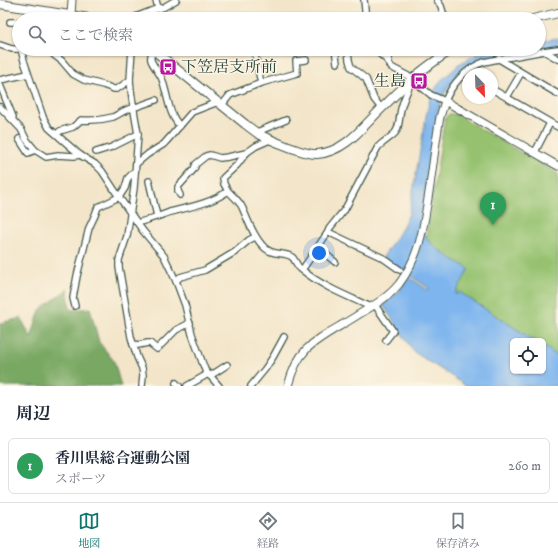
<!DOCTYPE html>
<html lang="ja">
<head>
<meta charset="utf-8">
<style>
  :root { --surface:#fff; --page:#f6f6f7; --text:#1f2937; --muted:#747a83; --line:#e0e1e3; --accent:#0f766e }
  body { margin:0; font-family:"IM FELL DW Pica","Noto Serif JP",serif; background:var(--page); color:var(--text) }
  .controls { position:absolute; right:12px; bottom:12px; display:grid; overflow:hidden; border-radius:6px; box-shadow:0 1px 3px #0004 }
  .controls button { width:36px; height:36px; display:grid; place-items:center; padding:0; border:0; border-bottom:1px solid var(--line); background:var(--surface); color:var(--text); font:20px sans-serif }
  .compass { position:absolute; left:462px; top:68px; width:36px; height:36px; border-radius:50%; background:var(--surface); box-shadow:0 1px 3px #0004; rotate:157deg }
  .you { position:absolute; left:319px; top:253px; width:14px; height:14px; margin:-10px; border:3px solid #fff; border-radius:50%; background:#1a73e8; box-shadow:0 0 0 6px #1a73e833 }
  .badge { display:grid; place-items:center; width:26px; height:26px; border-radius:50%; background:var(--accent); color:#fff; font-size:13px; font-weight:700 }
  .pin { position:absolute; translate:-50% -33px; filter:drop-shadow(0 1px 2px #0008) }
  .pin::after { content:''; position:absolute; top:21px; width:14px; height:12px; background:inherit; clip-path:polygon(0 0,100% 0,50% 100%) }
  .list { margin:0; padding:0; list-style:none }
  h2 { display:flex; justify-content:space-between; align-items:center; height:52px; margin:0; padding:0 16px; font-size:17px }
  h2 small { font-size:13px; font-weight:400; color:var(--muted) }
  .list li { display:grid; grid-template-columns:26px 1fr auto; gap:12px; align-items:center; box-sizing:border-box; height:56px; margin:0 8px 8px; padding:0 8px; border:1px solid var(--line); border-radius:6px }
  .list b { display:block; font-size:15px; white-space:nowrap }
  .list p { margin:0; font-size:13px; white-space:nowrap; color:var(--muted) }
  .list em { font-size:13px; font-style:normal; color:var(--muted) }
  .icon { flex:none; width:22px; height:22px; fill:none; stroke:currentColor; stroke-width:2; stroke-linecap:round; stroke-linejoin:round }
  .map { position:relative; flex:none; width:558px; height:386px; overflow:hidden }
  .search { position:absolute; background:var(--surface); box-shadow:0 1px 3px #0004; left:12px; right:12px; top:12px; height:44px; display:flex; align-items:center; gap:10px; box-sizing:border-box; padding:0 14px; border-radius:22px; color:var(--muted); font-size:15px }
  .sheet { height:116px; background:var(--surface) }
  nav { display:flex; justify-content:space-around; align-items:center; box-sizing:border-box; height:56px; border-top:1px solid var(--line); background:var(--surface); font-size:11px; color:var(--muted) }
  nav a { display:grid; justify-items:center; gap:2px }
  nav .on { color:var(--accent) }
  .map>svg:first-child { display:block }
  .green { fill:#96c270; stroke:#5a8052 }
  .forest { fill:#78a862; stroke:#4c724b }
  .water { fill:#7eb5ee; stroke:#4e7991 }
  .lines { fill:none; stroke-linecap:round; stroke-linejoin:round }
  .minor-casing { stroke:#3f564a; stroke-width:8 }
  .tertiary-casing { stroke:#3f564a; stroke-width:9 }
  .primary-casing { stroke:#3f564a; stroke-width:10 }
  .minor { stroke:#fff; stroke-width:5.5 }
  .tertiary { stroke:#fff; stroke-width:7 }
  .primary { stroke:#fff; stroke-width:8 }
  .labels { text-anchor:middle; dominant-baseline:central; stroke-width:3; stroke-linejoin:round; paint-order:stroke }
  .poi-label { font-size:16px; fill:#1f3d34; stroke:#fcf5e5; text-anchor:start }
</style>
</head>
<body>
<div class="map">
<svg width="558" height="386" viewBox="0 0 558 386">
  <rect width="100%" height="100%" fill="#fcf5e5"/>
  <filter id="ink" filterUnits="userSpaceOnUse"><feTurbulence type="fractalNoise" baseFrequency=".025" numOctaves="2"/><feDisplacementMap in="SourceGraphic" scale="8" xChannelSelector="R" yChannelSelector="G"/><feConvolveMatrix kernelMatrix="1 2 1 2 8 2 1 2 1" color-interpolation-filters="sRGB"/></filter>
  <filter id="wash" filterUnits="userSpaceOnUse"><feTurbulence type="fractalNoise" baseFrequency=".012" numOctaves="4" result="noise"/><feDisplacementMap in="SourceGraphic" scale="16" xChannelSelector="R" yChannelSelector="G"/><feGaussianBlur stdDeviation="0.9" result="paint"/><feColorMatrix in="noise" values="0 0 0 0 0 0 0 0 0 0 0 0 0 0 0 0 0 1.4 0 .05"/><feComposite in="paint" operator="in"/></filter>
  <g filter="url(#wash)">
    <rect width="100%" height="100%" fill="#f3e5c9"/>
    <!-- green -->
    <path class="green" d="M449,114C458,113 465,120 472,124L558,174V356L543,346V341H535L459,292L456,295L455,294L434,246L426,238L445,118Z"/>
    <!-- forest -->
    <polygon class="forest" points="68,289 70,310 90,308 99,342 114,361 121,386 0,386 0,323 21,318 31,338 40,310"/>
    <!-- water -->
    <path class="water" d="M558,38V47L494,58L463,71L449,86L444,94L440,104L435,123L421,220C423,226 423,233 427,239C433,248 458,262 469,269L455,294L456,295L459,292L535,341H513V371H543V346L558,356V386H465V385L414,352L383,305L400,290L409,277L428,290L429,288L383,257L400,232L409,214L427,111L431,96L441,80L457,67V65L476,55L498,49H539V41Z"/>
  </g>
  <g filter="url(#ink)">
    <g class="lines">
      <!-- minor casing -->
      <g class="minor-casing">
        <g id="minor">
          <polyline points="156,0 158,9"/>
          <polyline points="364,0 366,19"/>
          <polyline points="437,0 441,6 445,19"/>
          <polyline points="132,19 133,18 151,11 164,7 176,0"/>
          <polyline points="10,22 19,22"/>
          <polyline points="0,45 12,49 32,49"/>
          <polyline points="21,49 24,61 43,117 49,128 80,155 95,164 102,171 119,197 143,231 164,256 176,281"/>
          <polyline points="50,49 54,55 62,61 73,74 84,80 103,85 114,89 117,89 130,80"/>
          <polyline points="132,49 130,80 131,90 133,105 138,134 137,148 134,188 127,236 119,260 119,267 131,337 137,357 142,368 143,375 142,386"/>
          <polyline points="335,49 337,63"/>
          <polyline points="350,49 348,51 349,60 351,67 366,79 374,99 382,109"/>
          <polyline points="374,49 388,61"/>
          <path d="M390,49L389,58L388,61L391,67L408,76L431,95L445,101C452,84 466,68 484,62C493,60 502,58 511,57C527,54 542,51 558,49"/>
          <path d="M153,50C152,53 150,56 151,60C153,66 159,72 162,79C168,95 168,114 180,126"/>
          <polyline points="276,50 280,49"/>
          <polyline points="544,51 558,59"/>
          <polyline points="255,55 261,83"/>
          <polyline points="499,59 558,94"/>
          <polyline points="0,80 28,74"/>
          <polyline points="0,85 13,117 12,119"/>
          <polyline points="492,89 558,127"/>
          <polyline points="507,97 521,73"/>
          <polyline points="222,105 230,95 261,83 297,73 296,61 306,60"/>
          <polyline points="0,107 21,129 26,139 35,150"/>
          <polyline points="133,108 156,100"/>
          <polyline points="257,132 286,120"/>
          <path d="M57,134L60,131L73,127L81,120C92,121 102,120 113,117C120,114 125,109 133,108"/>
          <polyline points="19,139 28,153 35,150 46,157 58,155 74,156 80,155"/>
          <polyline points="96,152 112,147 138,134"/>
          <polyline points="535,152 550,123"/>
          <polyline points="136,164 148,154 164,144 192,112 218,102"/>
          <polyline points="149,181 157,216"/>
          <polyline points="228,191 224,184 223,178 237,165 246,153 256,146 272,139"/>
          <polyline points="180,195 178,191 178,187 194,169 196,164 206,156 210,155 220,158 228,157 246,153"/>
          <path d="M138,223C149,219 160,216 170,212C190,207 212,203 228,191C233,196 239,201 242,207C248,220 252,234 262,245C272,257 283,251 292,257C296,260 296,266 301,269C321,286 347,296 371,307"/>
          <polyline points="328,232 383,258 400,270"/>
          <polyline points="317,248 322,251 335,262"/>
          <path d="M302,270L328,232L329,229L345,209L378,147C383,142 390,138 395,133C399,128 399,121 400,115C401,103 407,93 411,82"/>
          <polyline points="375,305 393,331 386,340"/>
          <polyline points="75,306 73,298 77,276 89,228 95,215 98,207 119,197 125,188 128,178 135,171"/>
          <polyline points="133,344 138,345 148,343 150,343 152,345 157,349 176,330 190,323"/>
          <polyline points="210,376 227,365"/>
          <polyline points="176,383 179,386"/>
          <polyline points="187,386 208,374"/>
          <polyline points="219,386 205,370 192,334 185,305 176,281 180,277 205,270 235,252 249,240 255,237"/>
          <polyline points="251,386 265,369 273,357 284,337"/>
        </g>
      </g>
      <!-- tertiary casing -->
      <g class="tertiary-casing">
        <g id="tertiary">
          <polyline points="72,0 71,15 72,19"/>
          <path d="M288,386C297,351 311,343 340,326C350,320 361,313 371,307C381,301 392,293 399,284C422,253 424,222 430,186C433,163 436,140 440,117L445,101L558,166"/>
        </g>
      </g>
      <!-- primary casing -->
      <g class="primary-casing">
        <g id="primary">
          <polyline points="0,4 95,19"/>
          <polyline points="533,19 558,13"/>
          <path d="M152,49L245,124C249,127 253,130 257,133C268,139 305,155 317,154C344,152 361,129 378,112C389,101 400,90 411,80C424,68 439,58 453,49"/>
        </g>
      </g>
      <!-- minor -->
      <use href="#minor" class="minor"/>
      <!-- tertiary -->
      <use href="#tertiary" class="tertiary"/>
      <!-- primary -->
      <use href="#primary" class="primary"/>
    </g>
  </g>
  <!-- icons -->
  <defs>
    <g id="bus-square" transform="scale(0.9)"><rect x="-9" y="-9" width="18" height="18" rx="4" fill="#b5179e" stroke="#fcf5e5"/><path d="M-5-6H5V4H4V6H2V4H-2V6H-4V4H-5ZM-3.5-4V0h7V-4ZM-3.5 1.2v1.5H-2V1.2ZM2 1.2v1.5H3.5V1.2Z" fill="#fff"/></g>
  </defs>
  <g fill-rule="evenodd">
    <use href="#bus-square" x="168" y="67"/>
    <use href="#bus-square" x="419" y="81"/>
  </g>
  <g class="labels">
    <!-- poi labels -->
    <g class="poi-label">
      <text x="181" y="67">下笠居支所前</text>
      <text x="406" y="81" text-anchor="end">生島</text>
    </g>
  </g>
</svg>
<div class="controls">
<button><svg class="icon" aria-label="locate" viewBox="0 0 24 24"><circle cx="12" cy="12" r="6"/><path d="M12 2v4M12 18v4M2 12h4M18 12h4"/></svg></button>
</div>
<svg class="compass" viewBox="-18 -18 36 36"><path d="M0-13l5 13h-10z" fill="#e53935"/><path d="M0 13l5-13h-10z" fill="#747a83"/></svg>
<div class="you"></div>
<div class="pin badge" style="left:493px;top:225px;background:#2e9e5b">1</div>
<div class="search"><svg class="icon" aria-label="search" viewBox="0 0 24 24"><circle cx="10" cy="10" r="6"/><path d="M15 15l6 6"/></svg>ここで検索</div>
</div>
<section class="sheet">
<h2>周辺<small></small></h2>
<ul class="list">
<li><span class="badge" style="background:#2e9e5b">1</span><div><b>香川県総合運動公園</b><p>スポーツ</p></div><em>260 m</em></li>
</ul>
</section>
<nav>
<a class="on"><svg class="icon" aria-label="map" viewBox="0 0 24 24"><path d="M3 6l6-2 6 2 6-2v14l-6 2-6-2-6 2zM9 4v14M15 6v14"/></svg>地図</a>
<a><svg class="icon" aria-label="directions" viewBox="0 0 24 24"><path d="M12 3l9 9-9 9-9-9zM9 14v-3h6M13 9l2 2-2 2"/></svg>経路</a>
<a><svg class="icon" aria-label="saved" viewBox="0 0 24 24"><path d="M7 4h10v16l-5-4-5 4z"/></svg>保存済み</a>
</nav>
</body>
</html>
